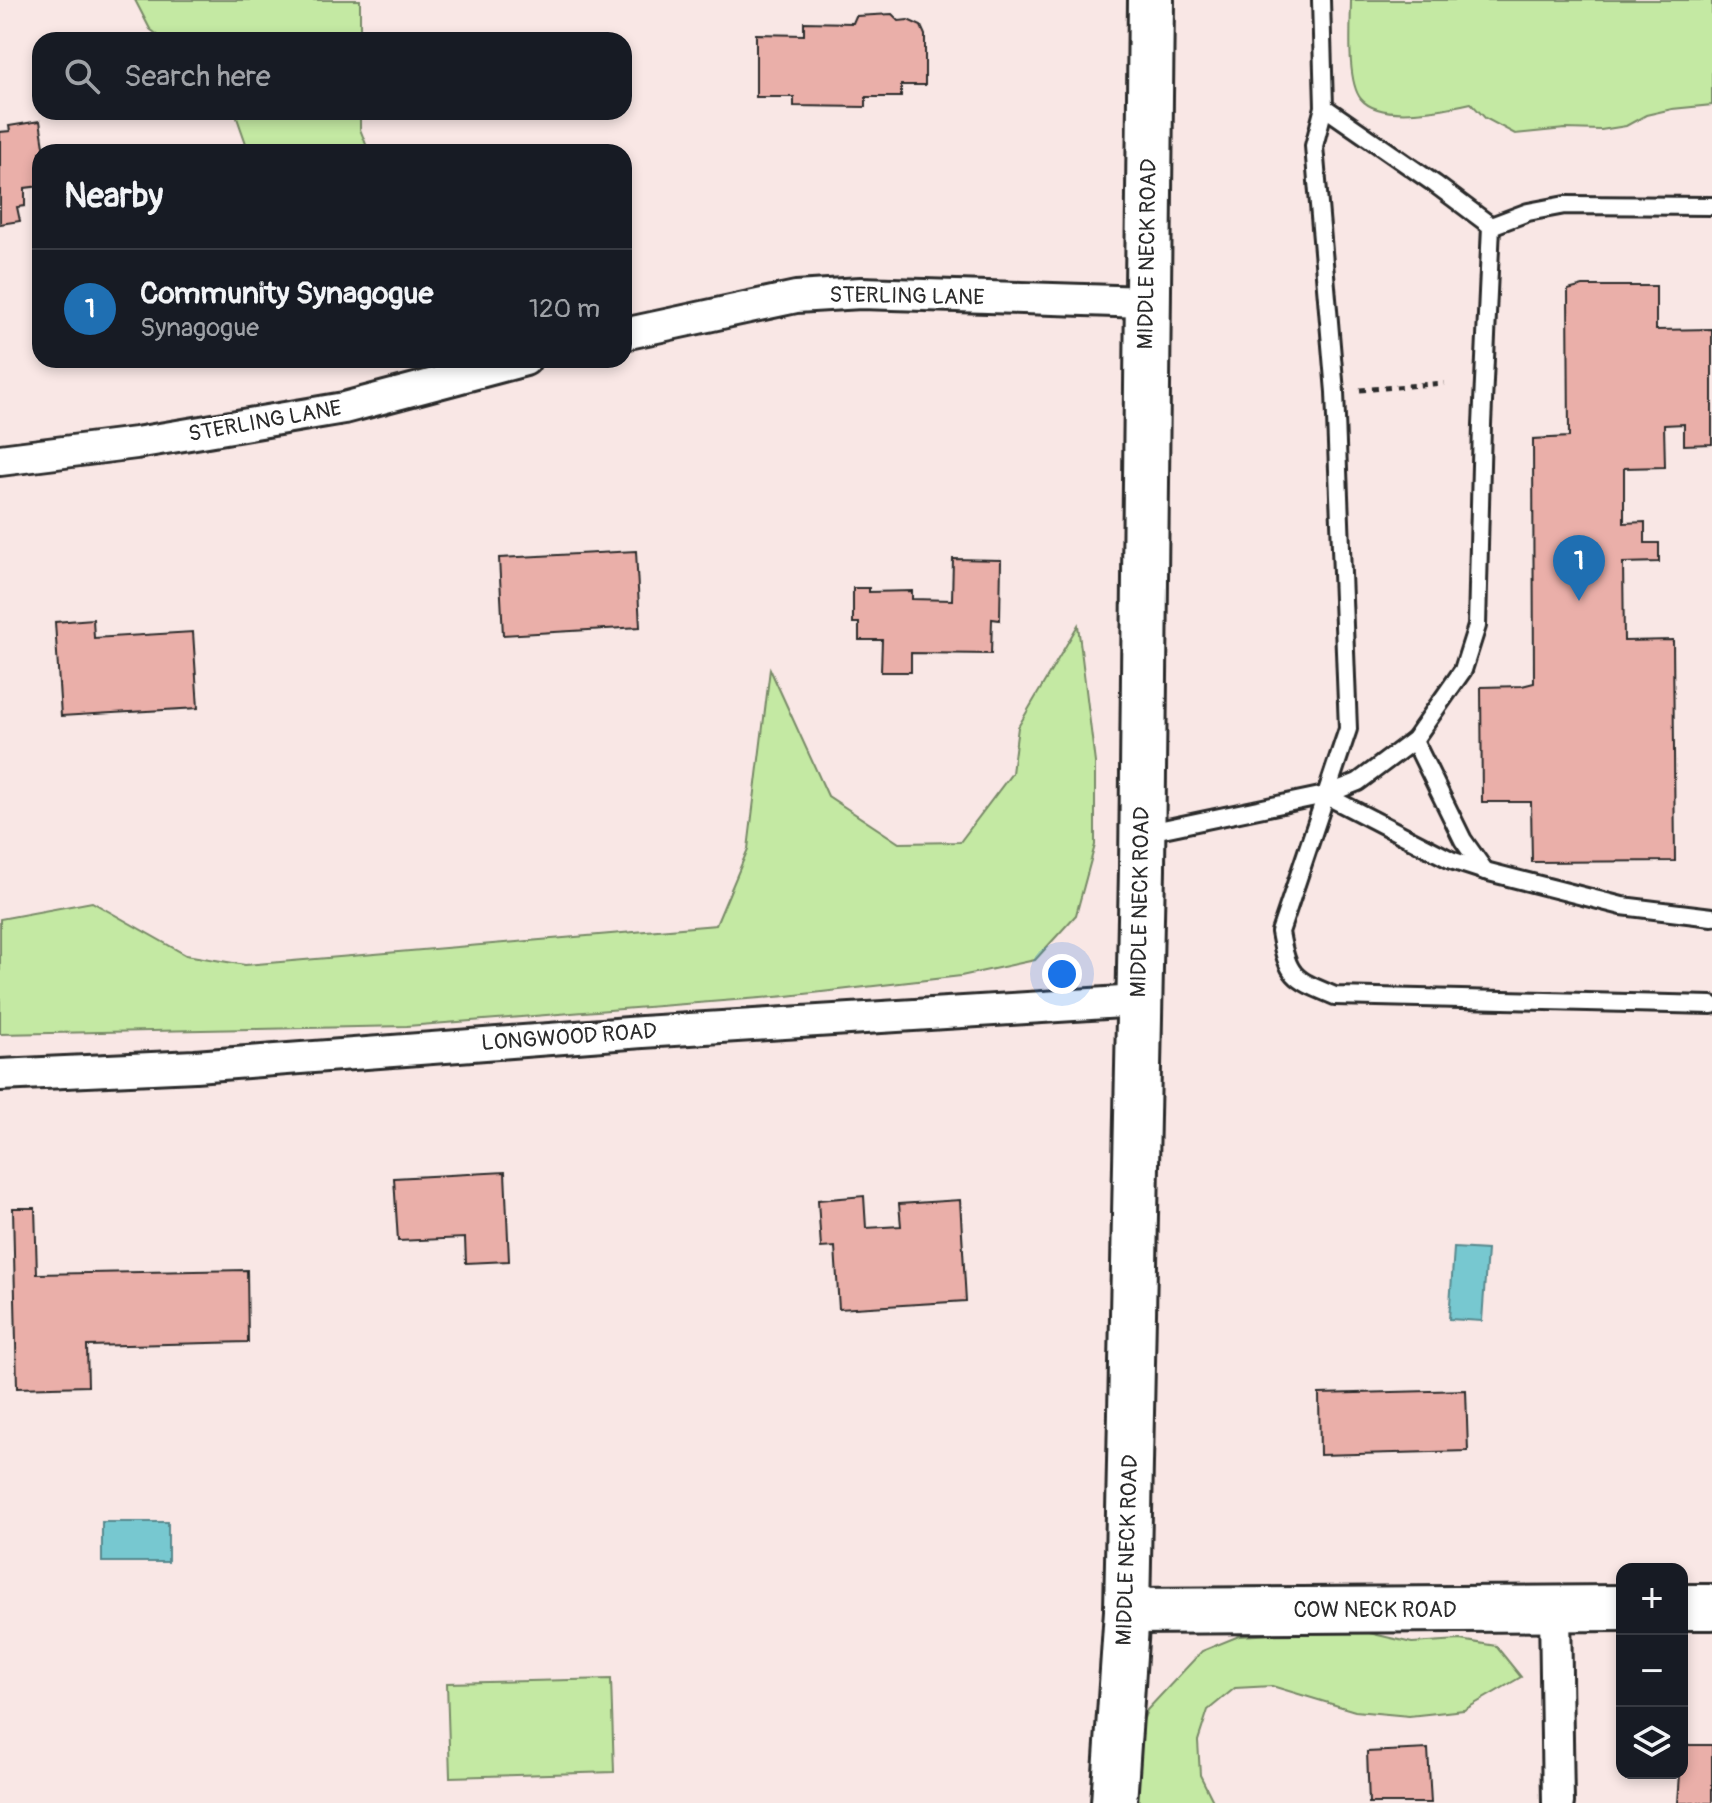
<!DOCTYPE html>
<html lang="en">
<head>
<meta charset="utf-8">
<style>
  :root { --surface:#171b24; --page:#242831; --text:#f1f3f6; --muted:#9ea1a6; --line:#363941; --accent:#1f6fb2 }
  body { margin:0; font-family:Pangolin,sans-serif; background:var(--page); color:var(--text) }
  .controls { position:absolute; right:24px; bottom:24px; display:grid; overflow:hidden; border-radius:16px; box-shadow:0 4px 12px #0003 }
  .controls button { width:72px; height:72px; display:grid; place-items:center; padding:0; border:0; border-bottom:2px solid var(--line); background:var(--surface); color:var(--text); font:40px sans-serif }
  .you { position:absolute; left:1062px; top:974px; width:28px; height:28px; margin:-20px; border:6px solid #fff; border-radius:50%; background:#1a73e8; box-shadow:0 0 0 12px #1a73e833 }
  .badge { display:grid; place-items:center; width:52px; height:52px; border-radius:50%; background:var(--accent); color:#fff; font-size:26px; font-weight:700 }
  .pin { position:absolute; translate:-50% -66px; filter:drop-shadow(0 2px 4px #0008) }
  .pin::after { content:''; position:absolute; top:42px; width:28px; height:24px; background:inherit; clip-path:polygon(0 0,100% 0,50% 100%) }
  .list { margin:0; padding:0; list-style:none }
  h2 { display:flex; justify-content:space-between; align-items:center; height:104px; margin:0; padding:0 32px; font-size:34px }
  h2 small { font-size:26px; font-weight:400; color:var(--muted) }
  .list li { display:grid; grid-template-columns:52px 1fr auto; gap:24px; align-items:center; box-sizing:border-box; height:120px; padding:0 32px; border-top:2px solid var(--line) }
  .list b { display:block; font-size:30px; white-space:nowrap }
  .list p { margin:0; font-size:26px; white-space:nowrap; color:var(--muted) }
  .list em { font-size:26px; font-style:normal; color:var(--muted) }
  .icon { flex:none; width:44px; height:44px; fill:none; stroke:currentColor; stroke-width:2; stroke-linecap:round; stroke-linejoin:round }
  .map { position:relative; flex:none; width:1712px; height:1803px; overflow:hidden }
  .search { position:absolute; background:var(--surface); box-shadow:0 4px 12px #0003; left:32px; top:32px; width:600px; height:88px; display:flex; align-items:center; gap:20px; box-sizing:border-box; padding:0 28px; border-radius:24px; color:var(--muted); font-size:30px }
  .panel { position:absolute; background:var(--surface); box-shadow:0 4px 12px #0003; left:32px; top:144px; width:600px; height:224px; border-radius:24px }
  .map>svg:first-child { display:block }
  .green { fill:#c4e9a3; stroke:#788a67; stroke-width:2 }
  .water { fill:#77c8d0; stroke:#59898e; stroke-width:2 }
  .building { fill:#eaafa9; stroke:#2b2b2b; stroke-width:2 }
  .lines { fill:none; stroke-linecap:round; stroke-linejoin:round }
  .service-casing { stroke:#2b2b2b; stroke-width:22 }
  .minor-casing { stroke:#2b2b2b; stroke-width:36 }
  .secondary-casing { stroke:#2b2b2b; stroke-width:50 }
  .path { stroke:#2b2b2b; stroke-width:5; stroke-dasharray:6 6; stroke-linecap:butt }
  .service { stroke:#fff; stroke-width:16 }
  .minor { stroke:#fff; stroke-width:30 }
  .secondary { stroke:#fff; stroke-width:44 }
  .labels { text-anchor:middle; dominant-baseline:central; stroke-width:8; stroke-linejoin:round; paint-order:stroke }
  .street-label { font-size:22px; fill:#2b2b2b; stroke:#fff }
</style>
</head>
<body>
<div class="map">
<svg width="1712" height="1803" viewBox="0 0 1712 1803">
  <rect width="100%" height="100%" fill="#f9e7e5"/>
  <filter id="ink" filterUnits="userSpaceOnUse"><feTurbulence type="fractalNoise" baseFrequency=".0125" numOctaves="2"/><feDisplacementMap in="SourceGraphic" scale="16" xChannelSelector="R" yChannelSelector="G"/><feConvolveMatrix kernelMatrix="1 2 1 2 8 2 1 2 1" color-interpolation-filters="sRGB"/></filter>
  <g filter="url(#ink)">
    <!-- green -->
    <g class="green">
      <polygon points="135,0 360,0 360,40 164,40 150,29"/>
      <path d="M1351,0H1712V105L1672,109L1646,115L1626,126L1601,130L1565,129L1515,134L1485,118L1471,103C1445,109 1381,123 1361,99C1346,81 1351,23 1351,0Z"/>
      <polygon points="235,112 360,112 360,129 369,152 249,152"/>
      <polygon points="1078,625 1095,763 1095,845 1076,915 1035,960 961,976 787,996 407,1026 0,1034 0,919 92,902 186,955 245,965 716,925 748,849 770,669 828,796 899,843 960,842 1012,773 1018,727"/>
      <polygon points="1356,1630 1412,1643 1460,1640 1496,1646 1521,1677 1464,1710 1409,1716 1355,1711 1272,1686 1235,1688 1208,1710 1198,1741 1200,1775 1214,1803 1123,1803 1133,1749 1147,1710 1202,1651 1239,1636"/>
      <polygon points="611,1679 614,1772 450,1777 447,1683"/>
    </g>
    <!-- water -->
    <g class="water">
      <polygon points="1454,1248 1487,1250 1482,1321 1449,1319"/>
      <rect x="102" y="1522" width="66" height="40"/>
    </g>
    <!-- building -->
    <g class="building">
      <polygon points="892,14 899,21 908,20 921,26 925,35 925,85 901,85 901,97 866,97 866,107 794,106 794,97 756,97 756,34 804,35 804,22 853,23 856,16"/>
      <polygon points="40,121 45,152 40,152 40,186 25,188 25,206 17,207 20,221 0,224 0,132 10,131 9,126"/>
      <polygon points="1583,286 1656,286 1656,330 1712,329 1712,444 1684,445 1684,424 1664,425 1665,467 1624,468 1624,523 1645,522 1645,543 1659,543 1659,562 1623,563 1624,641 1673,640 1675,861 1532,862 1531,802 1482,802 1481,687 1522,686 1534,683 1533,439 1569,437 1568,290"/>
      <polygon points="636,551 640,627 503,635 499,558"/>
      <polygon points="953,559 1001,560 1000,620 992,619 991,654 911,653 911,672 881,672 882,640 859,640 859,623 853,623 853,588 869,588 869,592 912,591 912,599 952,600"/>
      <polygon points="93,619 94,638 193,632 198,708 61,716 55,622"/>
      <polygon points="505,1172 509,1261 466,1263 465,1238 398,1241 394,1178"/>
      <polygon points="864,1196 866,1228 901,1226 899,1204 960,1200 966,1301 839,1309 835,1247 821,1248 818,1200"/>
      <polygon points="13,1208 35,1208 37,1274 247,1270 248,1342 87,1346 88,1386 17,1388"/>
      <polygon points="1466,1390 1468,1451 1320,1455 1319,1394"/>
      <polygon points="1682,1745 1712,1745 1712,1803 1678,1803"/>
      <polygon points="1428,1749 1431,1803 1369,1803 1367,1752"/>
    </g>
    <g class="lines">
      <!-- service casing -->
      <g class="service-casing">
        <g id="service">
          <polyline points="1321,0 1324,107 1435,184 1491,226 1482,425 1477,626 1463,670 1414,740 1358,782 1325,795"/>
          <path d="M1324,107L1314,146L1335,392L1348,729L1280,932C1288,978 1294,979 1335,996L1712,1005"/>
          <polyline points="1491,226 1528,212 1565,205 1712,206"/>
          <polyline points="1414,740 1463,840 1485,871"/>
          <polyline points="1144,833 1325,795 1451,860 1485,871 1622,906 1712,917"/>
        </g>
      </g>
      <!-- minor casing -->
      <g class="minor-casing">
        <g id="minor">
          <polyline points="624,334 796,297 861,293 1146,302"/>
          <polyline points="0,460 136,443 344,408 525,360"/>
          <polyline points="0,1075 195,1066 642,1032 1138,1001"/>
          <polyline points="1555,1610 1558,1803"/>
        </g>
      </g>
      <!-- secondary casing -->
      <g class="secondary-casing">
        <g id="secondary">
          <polyline points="1682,1607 1712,1607"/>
          <polyline points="1127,1611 1622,1608"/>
          <polyline points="1114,1803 1127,1611 1142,869 1151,0"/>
        </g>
      </g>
      <!-- path -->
      <polyline class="path" points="1360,390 1444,383"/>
      <!-- service -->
      <use href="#service" class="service"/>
      <!-- minor -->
      <use href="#minor" class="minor"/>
      <!-- secondary -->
      <use href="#secondary" class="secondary"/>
    </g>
  </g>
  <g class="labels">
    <!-- street labels -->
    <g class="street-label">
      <text transform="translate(1147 254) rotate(-89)">MIDDLE NECK ROAD</text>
      <text transform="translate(907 296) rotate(1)">STERLING LANE</text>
      <text transform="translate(265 421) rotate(-10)">STERLING LANE</text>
      <text transform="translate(1140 902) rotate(-89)">MIDDLE NECK ROAD</text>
      <text transform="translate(569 1037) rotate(-4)">LONGWOOD ROAD</text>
      <text transform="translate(1127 1550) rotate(-88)">MIDDLE NECK ROAD</text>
      <text x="1375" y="1610">COW NECK ROAD</text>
    </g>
  </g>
</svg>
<div class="controls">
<button>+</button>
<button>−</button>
<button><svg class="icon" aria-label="layers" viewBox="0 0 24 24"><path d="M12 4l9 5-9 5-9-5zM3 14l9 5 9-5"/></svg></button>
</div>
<div class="you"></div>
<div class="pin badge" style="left:1579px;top:601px">1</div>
<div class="search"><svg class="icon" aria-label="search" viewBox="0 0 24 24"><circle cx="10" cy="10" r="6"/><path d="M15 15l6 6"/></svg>Search here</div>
<section class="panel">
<h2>Nearby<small></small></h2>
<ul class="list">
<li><span class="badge">1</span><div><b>Community Synagogue</b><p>Synagogue</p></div><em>120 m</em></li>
</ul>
</section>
</div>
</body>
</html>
